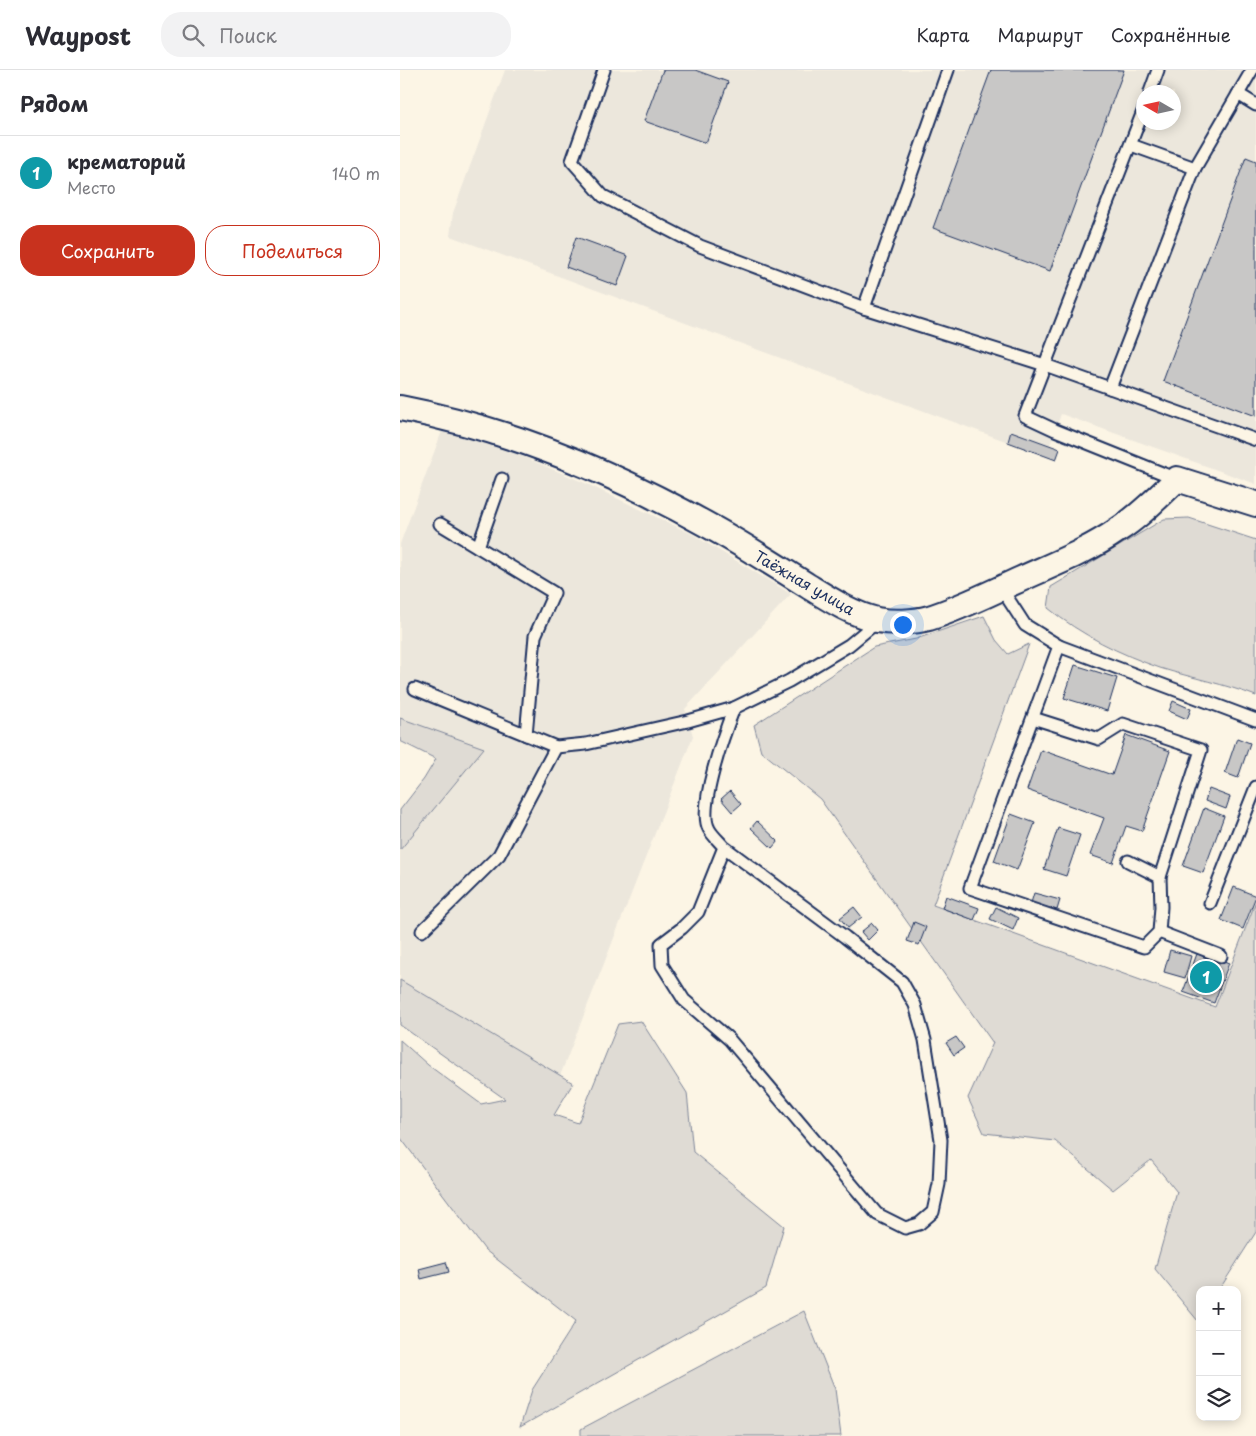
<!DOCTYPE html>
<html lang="ru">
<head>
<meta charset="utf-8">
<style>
  :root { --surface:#fff; --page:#f2f2f3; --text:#2b2b33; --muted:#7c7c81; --line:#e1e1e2; --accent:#c8321e }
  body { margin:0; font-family:"Playpen Sans",sans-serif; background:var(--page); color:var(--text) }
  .controls { position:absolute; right:15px; bottom:15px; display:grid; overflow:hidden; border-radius:10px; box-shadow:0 2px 12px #0003 }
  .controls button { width:45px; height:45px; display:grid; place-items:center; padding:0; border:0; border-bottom:1px solid var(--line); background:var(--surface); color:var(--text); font:25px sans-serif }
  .compass { position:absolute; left:736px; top:15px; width:45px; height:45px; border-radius:50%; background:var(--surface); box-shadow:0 2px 12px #0003; rotate:279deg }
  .you { position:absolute; left:502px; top:554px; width:18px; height:18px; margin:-12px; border:4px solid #fff; border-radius:50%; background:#1a73e8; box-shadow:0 0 0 8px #1a73e833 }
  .badge { display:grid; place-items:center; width:32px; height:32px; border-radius:50%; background:var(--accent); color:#fff; font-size:16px; font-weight:700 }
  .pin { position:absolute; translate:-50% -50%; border:2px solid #fff; box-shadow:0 1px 5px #0006 }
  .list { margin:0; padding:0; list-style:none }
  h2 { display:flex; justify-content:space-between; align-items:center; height:65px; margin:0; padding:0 20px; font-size:21px }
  h2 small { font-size:16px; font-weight:400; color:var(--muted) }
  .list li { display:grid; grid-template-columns:32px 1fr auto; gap:15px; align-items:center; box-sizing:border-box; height:75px; padding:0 20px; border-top:1px solid var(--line) }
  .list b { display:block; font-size:19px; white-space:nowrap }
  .list p { margin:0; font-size:16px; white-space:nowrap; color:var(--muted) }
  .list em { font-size:16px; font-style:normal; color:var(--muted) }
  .actions { display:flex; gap:10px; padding:15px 20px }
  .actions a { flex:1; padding:11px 0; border:1px solid var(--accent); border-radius:20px; text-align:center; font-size:18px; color:var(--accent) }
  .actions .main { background:var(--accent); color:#fff }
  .icon { flex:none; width:28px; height:28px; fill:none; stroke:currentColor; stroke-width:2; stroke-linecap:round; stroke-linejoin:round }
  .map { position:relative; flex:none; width:856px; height:1366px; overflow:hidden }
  header { display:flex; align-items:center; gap:30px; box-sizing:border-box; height:70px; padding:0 25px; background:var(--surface); border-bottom:1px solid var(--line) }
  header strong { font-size:24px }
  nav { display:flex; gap:28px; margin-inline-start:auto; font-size:18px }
  .search { width:350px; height:45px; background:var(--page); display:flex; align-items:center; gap:12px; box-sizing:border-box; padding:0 18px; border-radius:20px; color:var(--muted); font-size:19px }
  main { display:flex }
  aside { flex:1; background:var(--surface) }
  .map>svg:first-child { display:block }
  .built { fill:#ece7dc; fill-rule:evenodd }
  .green { fill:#dfdbd4; stroke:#7d8599 }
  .building { fill:#c8c7c6; stroke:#1b2f5e }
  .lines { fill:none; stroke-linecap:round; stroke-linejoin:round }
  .lane-casing { stroke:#1b2f5e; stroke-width:15 }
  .street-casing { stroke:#1b2f5e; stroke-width:28 }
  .lane { stroke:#fcf5e5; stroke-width:11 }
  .street { stroke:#fcf5e5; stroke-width:24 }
  .labels { text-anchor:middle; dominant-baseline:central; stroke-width:4; stroke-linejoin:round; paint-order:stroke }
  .street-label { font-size:15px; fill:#1b2f5e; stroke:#fcf5e5 }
</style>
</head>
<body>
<header>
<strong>Waypost</strong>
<div class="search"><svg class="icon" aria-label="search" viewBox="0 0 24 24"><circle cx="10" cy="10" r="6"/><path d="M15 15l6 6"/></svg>Поиск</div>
<nav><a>Карта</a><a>Маршрут</a><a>Сохранённые</a></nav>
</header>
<main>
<aside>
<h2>Рядом<small></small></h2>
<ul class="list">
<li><span class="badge" style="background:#0f9aa8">1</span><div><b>крематорий</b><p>Место</p></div><em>140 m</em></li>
</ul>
<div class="actions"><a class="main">Сохранить</a><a>Поделиться</a></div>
</aside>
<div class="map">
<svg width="856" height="1366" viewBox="0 0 856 1366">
  <rect width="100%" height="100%" fill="#fcf5e5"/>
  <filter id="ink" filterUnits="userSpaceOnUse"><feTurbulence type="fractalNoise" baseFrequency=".02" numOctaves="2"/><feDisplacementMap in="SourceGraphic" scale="10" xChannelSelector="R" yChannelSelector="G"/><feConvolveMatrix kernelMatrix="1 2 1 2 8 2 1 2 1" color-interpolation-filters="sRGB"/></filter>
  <g filter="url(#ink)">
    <!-- built -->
    <g class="built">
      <path d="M105,0H856V414L661,344L650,375L611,361L608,372L50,166L53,143ZM744,22H774V52H744Z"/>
      <polygon points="42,361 105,379 185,413 290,463 391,524 285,639 293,666 160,1006 0,910 0,780 83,678 0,648 0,474"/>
    </g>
    <!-- green -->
    <g class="green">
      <path d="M789,448L856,470V626C825,614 792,608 760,598C720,584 681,565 648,538L651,517L764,449Z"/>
      <polygon points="584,546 596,570 608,584 629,574 533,835 815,937 856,831 856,1162 819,1220 800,1220 800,1249 798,1251 755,1199 777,1122 751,1090 713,1120 655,1071 584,1063 568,1028 593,973 420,729 361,681 354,655 474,577 516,569"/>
      <polygon points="0,648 84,678 0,780 0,740 24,709 36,689 0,671"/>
      <polygon points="0,910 173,1013 154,1045 178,1053 218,954 241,951 287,1023 293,1082 384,1156 366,1218 120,1357 132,1320 176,1251 85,1180 0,1067 0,970 28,995 81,1034 105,1029 0,955"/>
      <polygon points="404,1241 435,1319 441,1366 181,1366 181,1359"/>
    </g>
    <!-- building -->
    <g class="building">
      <polygon points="263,0 295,0 328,12 306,73 244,51"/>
      <polygon points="591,0 724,0 650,201 533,158"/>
      <polygon points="846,87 856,91 856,346 763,311"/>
      <polygon points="176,167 228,186 217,216 166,197"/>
      <polygon points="611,361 660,379 656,390 608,372"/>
      <polygon points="675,595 717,608 707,641 664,628"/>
      <polygon points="773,631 791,639 787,649 769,641"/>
      <polygon points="726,665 770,681 742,761 726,756 713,793 690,785 704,748 627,720 641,680 712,705"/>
      <polygon points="837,668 850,673 838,708 825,703"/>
      <polygon points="809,719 830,727 826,739 805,731"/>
      <polygon points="330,721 341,734 332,742 321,729"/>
      <polygon points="804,738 824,746 803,803 783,796"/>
      <polygon points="611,744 635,753 617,800 594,791"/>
      <polygon points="357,751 378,771 372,778 351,758"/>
      <polygon points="658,758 680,765 666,806 644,799"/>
      <polygon points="834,817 856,826 843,859 821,850"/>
      <polygon points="634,823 660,830 657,840 631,833"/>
      <polygon points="546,826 579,838 574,850 542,838"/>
      <polygon points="454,837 462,847 448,858 440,848"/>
      <polygon points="596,837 618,848 613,860 590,849"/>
      <polygon points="514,852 526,857 519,875 507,871"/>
      <polygon points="472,853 478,860 468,870 461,862"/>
      <polygon points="770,880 791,886 785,908 764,902"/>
      <polygon points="798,881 829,893 814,933 783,922"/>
      <polygon points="556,967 564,978 554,985 546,973"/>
      <polygon points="46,1192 49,1202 21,1209 19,1199"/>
    </g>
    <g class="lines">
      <!-- lane casing -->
      <g class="lane-casing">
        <g id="lane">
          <polyline points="204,0 172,91 203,126 300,176 464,238 645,295 856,370"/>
          <polyline points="750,22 758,0"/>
          <polyline points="838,24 856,35"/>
          <polyline points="744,39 625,346 655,360 777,409"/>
          <polyline points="731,75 795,98"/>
          <polyline points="464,238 548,0"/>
          <polyline points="710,318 795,98 852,0"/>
          <polyline points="40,454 154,523 135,566 126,665"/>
          <polyline points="78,477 102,409"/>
          <polyline points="601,518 625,555 659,576 570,818 744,877 759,862 761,837 760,807 801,680 723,654 699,669 633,648"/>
          <polyline points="659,576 856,650"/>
          <polyline points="15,619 156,677 186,674 288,651 334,638 389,611 449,575 478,551"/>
          <path d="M324,777L298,842L282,858L261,874L262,895L284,930L329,969L477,1144L505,1158L519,1154L533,1142L539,1114L541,1070L525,970L515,935L502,912L445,867L324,777C319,771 312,765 309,759C297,738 325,661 334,638"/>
          <polyline points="728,791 760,807"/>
          <polyline points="810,833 856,717"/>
          <polyline points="22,861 99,785 156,677"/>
          <polyline points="759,862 821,886"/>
        </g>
      </g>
      <!-- street casing -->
      <g class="street-casing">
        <path id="street" d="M0,338C109,359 215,403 311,457C344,475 376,496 408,516C429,529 452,544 477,550C493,553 514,552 529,548C561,538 592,522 621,509C654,494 688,481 718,460C740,446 758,427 777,409L856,434"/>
      </g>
      <!-- lane -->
      <use href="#lane" class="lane"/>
      <!-- street -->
      <use href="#street" class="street"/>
    </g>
  </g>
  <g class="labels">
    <!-- street labels -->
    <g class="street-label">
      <text transform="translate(405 512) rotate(30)">Таёжная улица</text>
    </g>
  </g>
</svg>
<div class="controls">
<button>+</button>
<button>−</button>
<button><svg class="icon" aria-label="layers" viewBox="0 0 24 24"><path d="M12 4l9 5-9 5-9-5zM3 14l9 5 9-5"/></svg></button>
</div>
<svg class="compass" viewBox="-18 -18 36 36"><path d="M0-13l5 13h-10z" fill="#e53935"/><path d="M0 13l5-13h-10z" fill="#7c7c81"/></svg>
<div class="you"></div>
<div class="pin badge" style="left:806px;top:907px;background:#0f9aa8">1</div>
</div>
</main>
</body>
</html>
